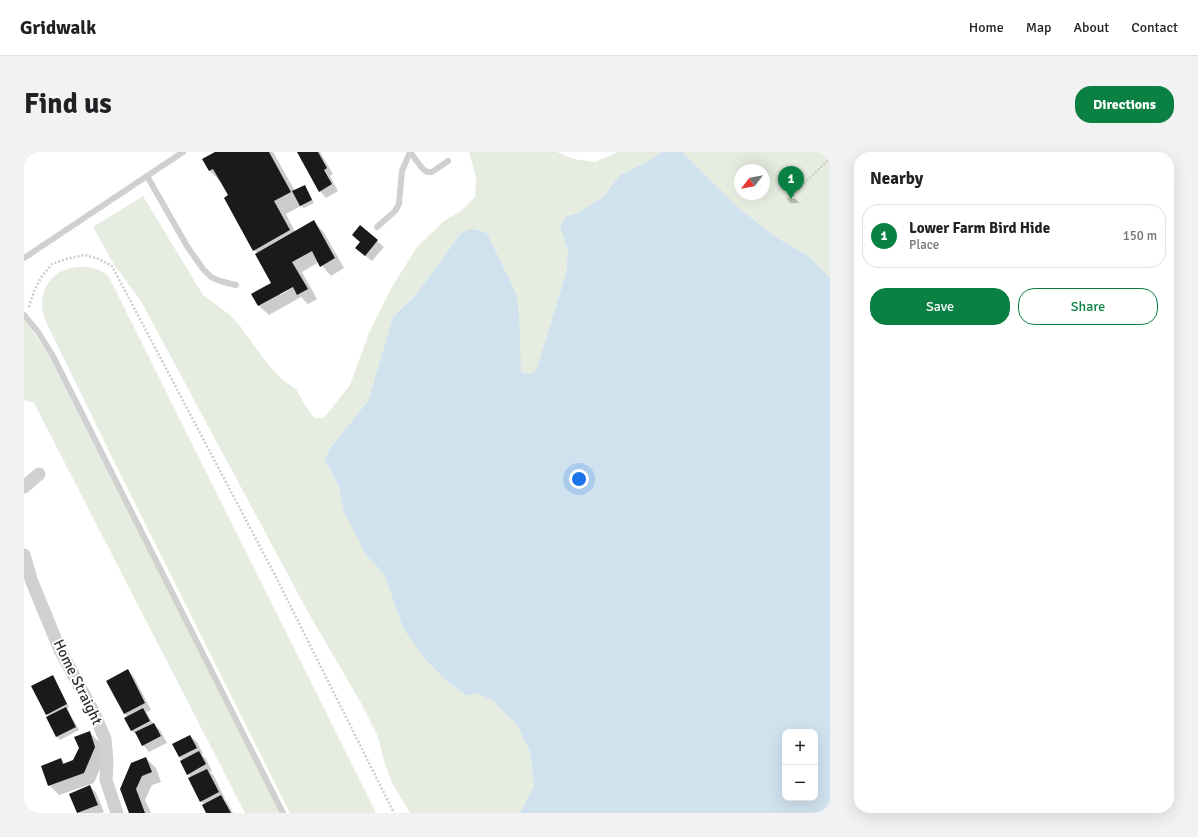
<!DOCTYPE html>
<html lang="en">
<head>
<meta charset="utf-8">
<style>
  :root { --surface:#fff; --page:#f2f2f2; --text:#202124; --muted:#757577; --line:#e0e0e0; --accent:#0b8043 }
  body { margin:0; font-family:Signika,sans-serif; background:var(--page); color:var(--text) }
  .controls { position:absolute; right:12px; bottom:12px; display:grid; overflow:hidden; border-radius:8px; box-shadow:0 4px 16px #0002 }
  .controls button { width:36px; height:36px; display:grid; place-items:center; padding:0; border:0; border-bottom:1px solid var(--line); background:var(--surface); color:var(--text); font:20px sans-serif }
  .compass { position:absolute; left:710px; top:12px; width:36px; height:36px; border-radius:50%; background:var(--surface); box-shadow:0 4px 16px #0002; rotate:239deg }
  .you { position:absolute; left:555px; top:327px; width:14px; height:14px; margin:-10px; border:3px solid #fff; border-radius:50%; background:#1a73e8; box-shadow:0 0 0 6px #1a73e833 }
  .badge { display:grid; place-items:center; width:26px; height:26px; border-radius:50%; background:var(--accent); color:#fff; font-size:13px; font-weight:700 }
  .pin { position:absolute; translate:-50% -33px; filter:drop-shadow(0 1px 2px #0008) }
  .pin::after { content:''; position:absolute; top:21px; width:14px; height:12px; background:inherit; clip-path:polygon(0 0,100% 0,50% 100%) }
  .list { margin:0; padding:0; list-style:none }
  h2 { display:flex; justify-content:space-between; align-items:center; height:52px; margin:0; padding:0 16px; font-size:17px }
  h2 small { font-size:13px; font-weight:400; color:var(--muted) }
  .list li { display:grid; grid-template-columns:26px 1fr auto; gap:12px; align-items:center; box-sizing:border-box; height:64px; margin:0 8px 8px; padding:0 8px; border:1px solid var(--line); border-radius:16px }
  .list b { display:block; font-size:15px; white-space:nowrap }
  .list p { margin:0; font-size:13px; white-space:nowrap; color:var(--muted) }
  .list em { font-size:13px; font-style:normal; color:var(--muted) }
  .actions { display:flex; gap:8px; padding:12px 16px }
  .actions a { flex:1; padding:9px 0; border:1px solid var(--accent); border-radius:16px; text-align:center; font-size:14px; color:var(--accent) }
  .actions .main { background:var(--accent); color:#fff }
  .map { position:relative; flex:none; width:806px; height:661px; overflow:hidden; border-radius:16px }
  header { display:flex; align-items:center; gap:24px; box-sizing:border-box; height:56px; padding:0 20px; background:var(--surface); border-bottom:1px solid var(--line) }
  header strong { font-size:19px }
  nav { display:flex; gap:22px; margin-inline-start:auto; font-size:14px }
  .intro { display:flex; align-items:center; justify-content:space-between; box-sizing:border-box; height:96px; padding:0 24px }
  h1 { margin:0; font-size:28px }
  .button { padding:10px 18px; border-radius:16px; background:var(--accent); color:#fff; font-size:14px; font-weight:700 }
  main { display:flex; gap:24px; padding:0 24px }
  aside { flex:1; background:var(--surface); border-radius:16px; box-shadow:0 4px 16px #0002 }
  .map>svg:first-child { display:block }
  .green { fill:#e6ecdf; fill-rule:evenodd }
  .water { fill:#cfe2ee; fill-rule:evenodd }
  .shadow { fill:#0003; fill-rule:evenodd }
  .building { fill:#1a1a1a }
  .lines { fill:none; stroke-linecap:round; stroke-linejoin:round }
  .path { stroke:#cdcdcd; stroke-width:2.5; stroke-dasharray:2 2; stroke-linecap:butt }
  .lane { stroke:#d0d0d0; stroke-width:6 }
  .street { stroke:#d0d0d0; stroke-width:13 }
  .labels { text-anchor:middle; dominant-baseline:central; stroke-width:4; stroke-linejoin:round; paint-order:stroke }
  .street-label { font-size:15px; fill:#333; stroke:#fff }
</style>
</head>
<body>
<header>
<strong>Gridwalk</strong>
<nav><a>Home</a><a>Map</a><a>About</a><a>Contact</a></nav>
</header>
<div class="intro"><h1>Find us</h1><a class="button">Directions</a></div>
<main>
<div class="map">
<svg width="806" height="661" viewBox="0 0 806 661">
  <rect width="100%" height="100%" fill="#fff"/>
  <!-- green -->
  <g class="green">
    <polygon points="445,0 533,0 550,7 571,10 594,0 638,0 622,10 596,23 579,45 553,61 541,66 536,74 544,99 542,121 512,219 504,222 497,220 492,141 463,81 453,77 436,82 392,143 369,165 344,249 306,296 301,308 314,333 320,360 342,403 360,422 379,476 421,528 443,544 451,541 468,548 493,573 506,600 510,634 496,661 386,661 368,631 360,609 354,585 337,551 284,460 118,151 89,111 69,75 119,44 179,143 206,163 216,174 245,214 260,229 272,237 281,253 290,266 300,266 326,233 345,181 368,135 393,95 420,69 437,59 451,45 452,25"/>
    <path d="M659,0H806V126L786,105L750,84L717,58ZM716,18H740V42H716Z"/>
    <path d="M52,115C63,114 77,116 85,125L352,661H266L85,299L21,168C12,143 24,119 52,115Z"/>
    <polygon points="0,167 28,207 256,661 221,661 10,251 0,248"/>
  </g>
  <!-- water -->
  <path class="water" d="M638,0H659L717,58L750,84L786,105L806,126V661H496L510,634L506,600L493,573L468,548L451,541L443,544L421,528L398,503L379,476L360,422L342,403L320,360L314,333L301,308L306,296L344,249L369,165L392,143L436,82C447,76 451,76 463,81L492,141L495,161L497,220L504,222L512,219L542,121L544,99L536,74L541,65L553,61L579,45L596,23L622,10ZM761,580H791V646H761Z"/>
  <!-- shadow -->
  <g class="shadow">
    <path d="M193,0H249L271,39L280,34L283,37L290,51L280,56L277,54L262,62L271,80L289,70L299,79L320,116L307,124L295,110L278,120L293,147L284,152L277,145L245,163L235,154L229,143L249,131L233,101L230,98L199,32L186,19ZM272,131L273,133L256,143V140Z"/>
    <polygon points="274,0 296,0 309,22 306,24 314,39 302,46 296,39"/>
    <polygon points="763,46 772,47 775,51 766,51"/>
    <polygon points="336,75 360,95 348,109 339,102"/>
    <polygon points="104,518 110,525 127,558 122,560 130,573 136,578 143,591 125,600 119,593 114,584 108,579 102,566 104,565 101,562 83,529"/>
    <polygon points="28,525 31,528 45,555 43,557 55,578 36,588 33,585 25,565 23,562"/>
    <polygon points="65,580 75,590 81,605 70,631 35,643 25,633 37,607 41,612 50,609"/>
    <polygon points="166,584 173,590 179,602 178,603 182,607 188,619 186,620 190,624 201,647 200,647 203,650 209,661 183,661 180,652 177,649 168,626 164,622 159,609 155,605"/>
    <polygon points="122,606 132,616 137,630 128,633 121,648 127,661 106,661 108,612"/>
    <polygon points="66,634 72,641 80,660 77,661 54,661 46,642"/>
  </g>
  <!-- building -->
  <g class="building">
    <polygon points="191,0 245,0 267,40 250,49 266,78 229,99 200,46 204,43 189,17 185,19 178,7"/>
    <polygon points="273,0 294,0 303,16 300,18 308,32 295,40"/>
    <polygon points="281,33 288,48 276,54 268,39"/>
    <polygon points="290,68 311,106 296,115 288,99 268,110 284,137 273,143 269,135 234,154 227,142 247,131 231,102"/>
    <polygon points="336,73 354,88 341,104 331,96 336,90 328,83"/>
    <polygon points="104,517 121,551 100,562 82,529"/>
    <polygon points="29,523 43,552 22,563 7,534"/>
    <polygon points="42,555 52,575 32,585 22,565"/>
    <polygon points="119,556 126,569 107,579 100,566"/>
    <polygon points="130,571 137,584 118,594 111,580"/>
    <polygon points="66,579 71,595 60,621 24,634 17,614 37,606 39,612 49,608 55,596 50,585"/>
    <polygon points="166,583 173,596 155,605 148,592"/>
    <polygon points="175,599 182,612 163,623 156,609"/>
    <polygon points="122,605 128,620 118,624 112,637 121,661 105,661 96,637 107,611"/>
    <polygon points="183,617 195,640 176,650 164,626"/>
    <polygon points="66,633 74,653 53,661 45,642"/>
    <polygon points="197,643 207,661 182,661 178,653"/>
  </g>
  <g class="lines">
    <!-- path -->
    <g class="path">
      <polyline points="769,44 776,36 806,6"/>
      <polyline points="5,155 10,139 18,124 28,112 42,107 61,103 75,107 88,114 252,425 370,661"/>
    </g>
    <!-- lane -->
    <g class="lane">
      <polyline points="386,0 398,16 403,20 408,20 424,9"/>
      <polyline points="123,24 163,94 179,117 187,125 196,129 212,133"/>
      <polyline points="353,75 371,59 375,52 378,19 386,0"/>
      <polyline points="0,106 159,0"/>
      <polyline points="0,163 14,180 29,204 259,661"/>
    </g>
    <!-- street -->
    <g class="street">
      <polyline points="0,335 15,322"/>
      <polyline points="0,403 8,430 36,498 70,561 81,587 83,609 82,628 93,661"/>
    </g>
  </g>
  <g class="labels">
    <!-- street labels -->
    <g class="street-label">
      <text transform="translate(54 530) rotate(64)">Home Straight</text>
    </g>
  </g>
</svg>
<div class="controls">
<button>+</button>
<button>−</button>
</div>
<svg class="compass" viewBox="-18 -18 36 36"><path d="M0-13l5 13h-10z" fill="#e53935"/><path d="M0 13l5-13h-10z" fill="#757577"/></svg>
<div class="you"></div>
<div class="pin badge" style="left:767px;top:47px">1</div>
</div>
<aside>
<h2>Nearby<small></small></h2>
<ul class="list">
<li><span class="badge">1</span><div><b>Lower Farm Bird Hide</b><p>Place</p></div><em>150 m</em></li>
</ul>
<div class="actions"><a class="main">Save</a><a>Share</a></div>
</aside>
</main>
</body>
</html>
